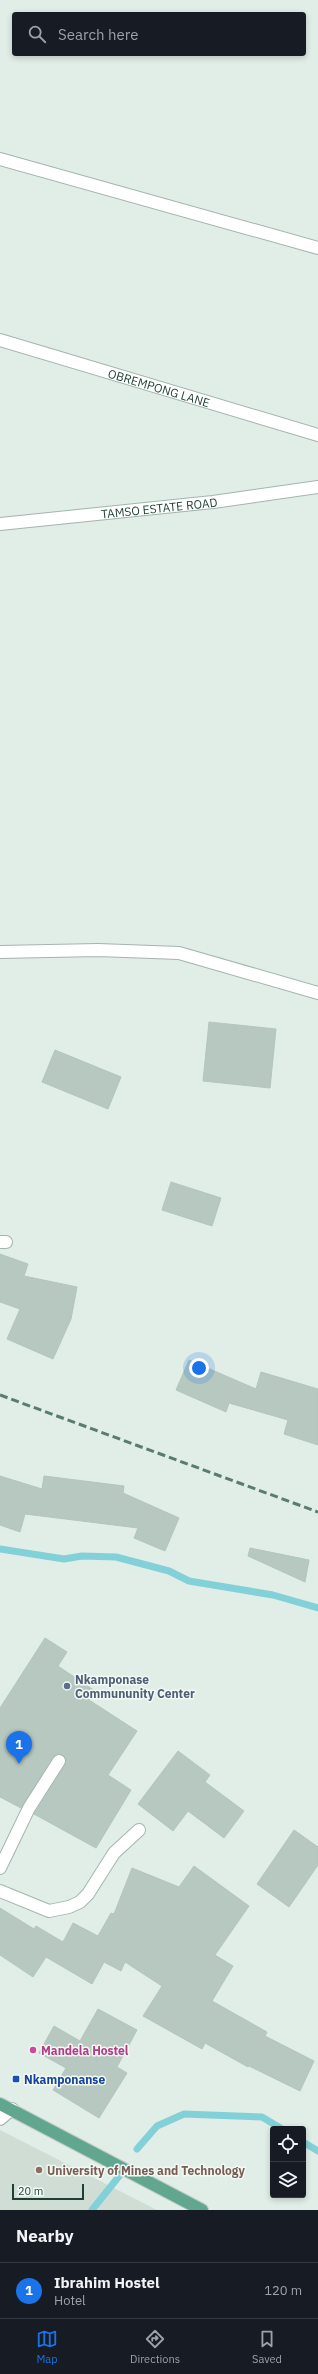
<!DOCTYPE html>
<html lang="en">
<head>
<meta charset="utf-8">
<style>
  :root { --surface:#171b24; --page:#20242c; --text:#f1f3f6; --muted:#9ea1a6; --line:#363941; --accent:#1a73e8 }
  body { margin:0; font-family:"IBM Plex Sans",sans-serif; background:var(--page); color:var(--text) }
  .controls { position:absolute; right:12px; bottom:12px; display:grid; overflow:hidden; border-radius:4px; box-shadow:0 2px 6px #0003 }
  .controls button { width:36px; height:36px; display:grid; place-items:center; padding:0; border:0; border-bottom:1px solid var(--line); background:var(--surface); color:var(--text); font:20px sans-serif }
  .scale { position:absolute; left:12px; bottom:10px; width:72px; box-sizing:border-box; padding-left:4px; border:2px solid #1f3f34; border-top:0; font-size:11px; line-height:14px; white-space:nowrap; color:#1f3f34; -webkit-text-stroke:3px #f2f9f5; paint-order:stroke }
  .you { position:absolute; left:199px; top:1368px; width:14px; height:14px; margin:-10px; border:3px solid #fff; border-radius:50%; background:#1a73e8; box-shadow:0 0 0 6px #1a73e833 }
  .badge { display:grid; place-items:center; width:26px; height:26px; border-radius:50%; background:var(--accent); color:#fff; font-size:13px; font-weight:700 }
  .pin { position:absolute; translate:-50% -33px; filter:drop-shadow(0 1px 2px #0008) }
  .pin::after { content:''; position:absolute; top:21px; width:14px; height:12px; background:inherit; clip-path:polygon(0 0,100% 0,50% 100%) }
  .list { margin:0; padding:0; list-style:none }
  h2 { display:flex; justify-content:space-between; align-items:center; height:52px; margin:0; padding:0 16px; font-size:17px }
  h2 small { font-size:13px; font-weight:400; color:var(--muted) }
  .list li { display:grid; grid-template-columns:26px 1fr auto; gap:12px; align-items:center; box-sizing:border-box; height:56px; padding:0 16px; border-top:1px solid var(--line) }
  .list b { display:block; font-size:15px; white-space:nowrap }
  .list p { margin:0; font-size:13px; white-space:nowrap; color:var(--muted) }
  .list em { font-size:13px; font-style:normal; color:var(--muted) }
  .icon { flex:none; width:22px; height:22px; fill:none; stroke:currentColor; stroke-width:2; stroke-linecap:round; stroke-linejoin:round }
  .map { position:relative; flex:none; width:318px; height:2210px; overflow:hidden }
  .search { position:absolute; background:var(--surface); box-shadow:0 2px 6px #0003; left:12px; right:12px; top:12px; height:44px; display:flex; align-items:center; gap:10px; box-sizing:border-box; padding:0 14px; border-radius:4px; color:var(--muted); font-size:15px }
  .sheet { height:108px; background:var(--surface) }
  nav { display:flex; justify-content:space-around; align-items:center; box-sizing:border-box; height:56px; border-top:1px solid var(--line); background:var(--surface); font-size:11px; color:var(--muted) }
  nav a { display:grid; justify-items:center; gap:2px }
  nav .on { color:var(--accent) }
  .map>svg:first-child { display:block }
  .built { fill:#cfddd5 }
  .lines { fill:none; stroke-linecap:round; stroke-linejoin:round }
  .stream { stroke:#83d1d8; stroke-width:7 }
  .building { fill:#b6c8bf; stroke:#b2c7bd }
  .minor-casing { stroke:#a3b5ae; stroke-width:14 }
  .major-casing { stroke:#c0c9c6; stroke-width:14 }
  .minor { stroke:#fff; stroke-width:12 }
  .major { stroke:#61a790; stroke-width:12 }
  .rail { stroke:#5a7b70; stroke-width:3; stroke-dasharray:8 4; stroke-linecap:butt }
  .service-dot { fill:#5c6f8a; stroke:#f2f9f5; stroke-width:1.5 }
  .hotel-dot { fill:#d1479c; stroke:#f2f9f5; stroke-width:1.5 }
  .transit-dot { fill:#1a4fb4; stroke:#f2f9f5; stroke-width:1.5 }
  .education-dot { fill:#8d6e63; stroke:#f2f9f5; stroke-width:1.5 }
  .labels { text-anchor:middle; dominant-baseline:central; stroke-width:3; stroke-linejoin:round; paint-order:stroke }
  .street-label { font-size:12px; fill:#1f3f34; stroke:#f2f9f5 }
  .service-label { font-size:12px; font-weight:bold; fill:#4e5e75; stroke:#f2f9f5; text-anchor:start }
  .hotel-label { font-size:12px; font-weight:bold; fill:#b23c85; stroke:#f2f9f5; text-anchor:start }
  .transit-label { font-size:12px; font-weight:bold; fill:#164399; stroke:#f2f9f5; text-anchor:start }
  .education-label { font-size:12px; font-weight:bold; fill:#785e54; stroke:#f2f9f5; text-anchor:start }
</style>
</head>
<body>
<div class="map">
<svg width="318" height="2210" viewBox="0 0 318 2210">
  <rect width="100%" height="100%" fill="#e1ede7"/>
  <!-- built -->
  <polygon class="built" points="0,2130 157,2210 0,2210"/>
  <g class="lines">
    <!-- stream -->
    <g class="stream">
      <polyline points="0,1549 64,1559 82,1556 116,1557 169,1571 189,1581 273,1595 318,1608"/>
      <polyline points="303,2142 318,2151"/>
      <polyline points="137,2149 157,2126 184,2114 262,2117 282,2129"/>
      <polyline points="92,2210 124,2170"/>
    </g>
  </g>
  <!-- building -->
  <g class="building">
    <polygon points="209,1022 276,1029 270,1088 203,1081"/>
    <polygon points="55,1050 121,1077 108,1109 42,1082"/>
    <polygon points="171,1182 221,1198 212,1226 162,1210"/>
    <polygon points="0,1254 28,1264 24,1276 77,1287 71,1319 53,1359 7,1339 20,1309 0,1302"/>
    <polygon points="189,1360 256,1389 261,1372 318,1389 318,1445 284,1434 288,1420 229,1403 226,1412 176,1390"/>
    <polygon points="0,1476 42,1489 44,1476 124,1486 123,1493 179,1518 165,1551 134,1538 138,1528 25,1514 20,1532 0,1525"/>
    <polygon points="250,1548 309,1560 305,1582 248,1556"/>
    <polygon points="45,1638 67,1652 58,1666 95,1691 89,1700 137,1731 108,1775 131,1790 96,1848 34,1814 65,1765 66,1758 63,1755 56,1754 53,1757 21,1808 0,1797 0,1708"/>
    <polygon points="178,1751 210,1775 205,1782 244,1811 224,1838 188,1811 173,1831 138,1804"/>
    <polygon points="294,1830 318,1847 318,1865 289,1907 257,1884"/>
    <polygon points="194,1866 249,1906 215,1955 233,1966 212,2001 267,2032 265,2036 314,2061 300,2091 249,2066 248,2067 205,2043 202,2049 143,2016 162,1986 125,1962 121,1971 104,1962 92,1984 46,1957 33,1977 0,1955 0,1908 34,1929 36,1926 63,1942 73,1923 98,1936 111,1913 114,1914 132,1868 179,1887"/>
    <polygon points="98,2009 137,2030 117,2067 127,2073 99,2118 53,2090 66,2068 39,2053 54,2026 80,2041"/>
  </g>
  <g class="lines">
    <!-- minor casing -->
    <g class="minor-casing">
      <g id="minor">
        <polyline points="0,159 318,248"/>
        <path id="s1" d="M0,340L318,435"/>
        <path id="s2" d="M0,524L213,502L318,487"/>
        <polyline points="0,952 98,950 179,953 318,993"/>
        <polyline points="0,1242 6,1242"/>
        <polyline points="0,1868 29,1808 59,1761"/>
        <polyline points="0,1891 49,1911 69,1907 80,1902 88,1894 114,1853 139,1830"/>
        <polyline points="0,2119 12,2109"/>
      </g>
    </g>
    <!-- major casing -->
    <g class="major-casing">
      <polyline id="major" points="0,2104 202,2210"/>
    </g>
    <!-- minor -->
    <use href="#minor" class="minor"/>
    <!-- major -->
    <use href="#major" class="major"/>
    <!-- rail -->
    <polyline class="rail" points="0,1395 318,1512"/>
  </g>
  <!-- markers -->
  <circle class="service-dot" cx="67" cy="1686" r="4"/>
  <circle class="hotel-dot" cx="33" cy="2050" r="4"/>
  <rect class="transit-dot" x="12" y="2075" width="8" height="8" rx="2"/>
  <circle class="education-dot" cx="39" cy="2170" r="4"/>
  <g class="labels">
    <!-- street labels -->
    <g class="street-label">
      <text stroke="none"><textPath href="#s1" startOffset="166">OBREMPONG LANE</textPath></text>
      <text stroke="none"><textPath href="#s2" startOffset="160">TAMSO ESTATE ROAD</textPath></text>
    </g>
    <!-- service labels -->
    <g class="service-label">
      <text x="75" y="1679">Nkamponase<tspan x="75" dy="14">Commununity Center</tspan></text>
    </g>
    <!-- hotel labels -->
    <g class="hotel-label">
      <text x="41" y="2050">Mandela Hostel</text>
    </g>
    <!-- transit labels -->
    <g class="transit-label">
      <text x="24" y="2079">Nkamponanse</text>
    </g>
    <!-- education labels -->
    <g class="education-label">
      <text x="47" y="2170">University of Mines and Technology</text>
    </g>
  </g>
</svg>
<div class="controls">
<button><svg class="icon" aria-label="locate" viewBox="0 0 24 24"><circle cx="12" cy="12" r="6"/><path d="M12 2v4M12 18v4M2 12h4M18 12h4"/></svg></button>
<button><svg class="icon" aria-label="layers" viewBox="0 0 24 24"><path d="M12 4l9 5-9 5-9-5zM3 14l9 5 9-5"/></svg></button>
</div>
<div class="scale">20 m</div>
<div class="you"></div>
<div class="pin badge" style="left:19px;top:1764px">1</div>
<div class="search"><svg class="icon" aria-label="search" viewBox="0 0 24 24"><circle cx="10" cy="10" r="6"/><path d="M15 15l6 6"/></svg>Search here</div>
</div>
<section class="sheet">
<h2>Nearby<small></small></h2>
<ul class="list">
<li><span class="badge">1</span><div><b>Ibrahim Hostel</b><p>Hotel</p></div><em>120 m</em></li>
</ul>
</section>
<nav>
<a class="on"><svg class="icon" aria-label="map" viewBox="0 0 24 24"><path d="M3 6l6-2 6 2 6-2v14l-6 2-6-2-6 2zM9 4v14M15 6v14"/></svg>Map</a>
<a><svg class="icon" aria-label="directions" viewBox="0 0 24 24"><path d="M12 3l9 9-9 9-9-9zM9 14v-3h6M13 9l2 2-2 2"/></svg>Directions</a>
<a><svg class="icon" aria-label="saved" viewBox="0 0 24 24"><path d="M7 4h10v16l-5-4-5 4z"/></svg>Saved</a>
</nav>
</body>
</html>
